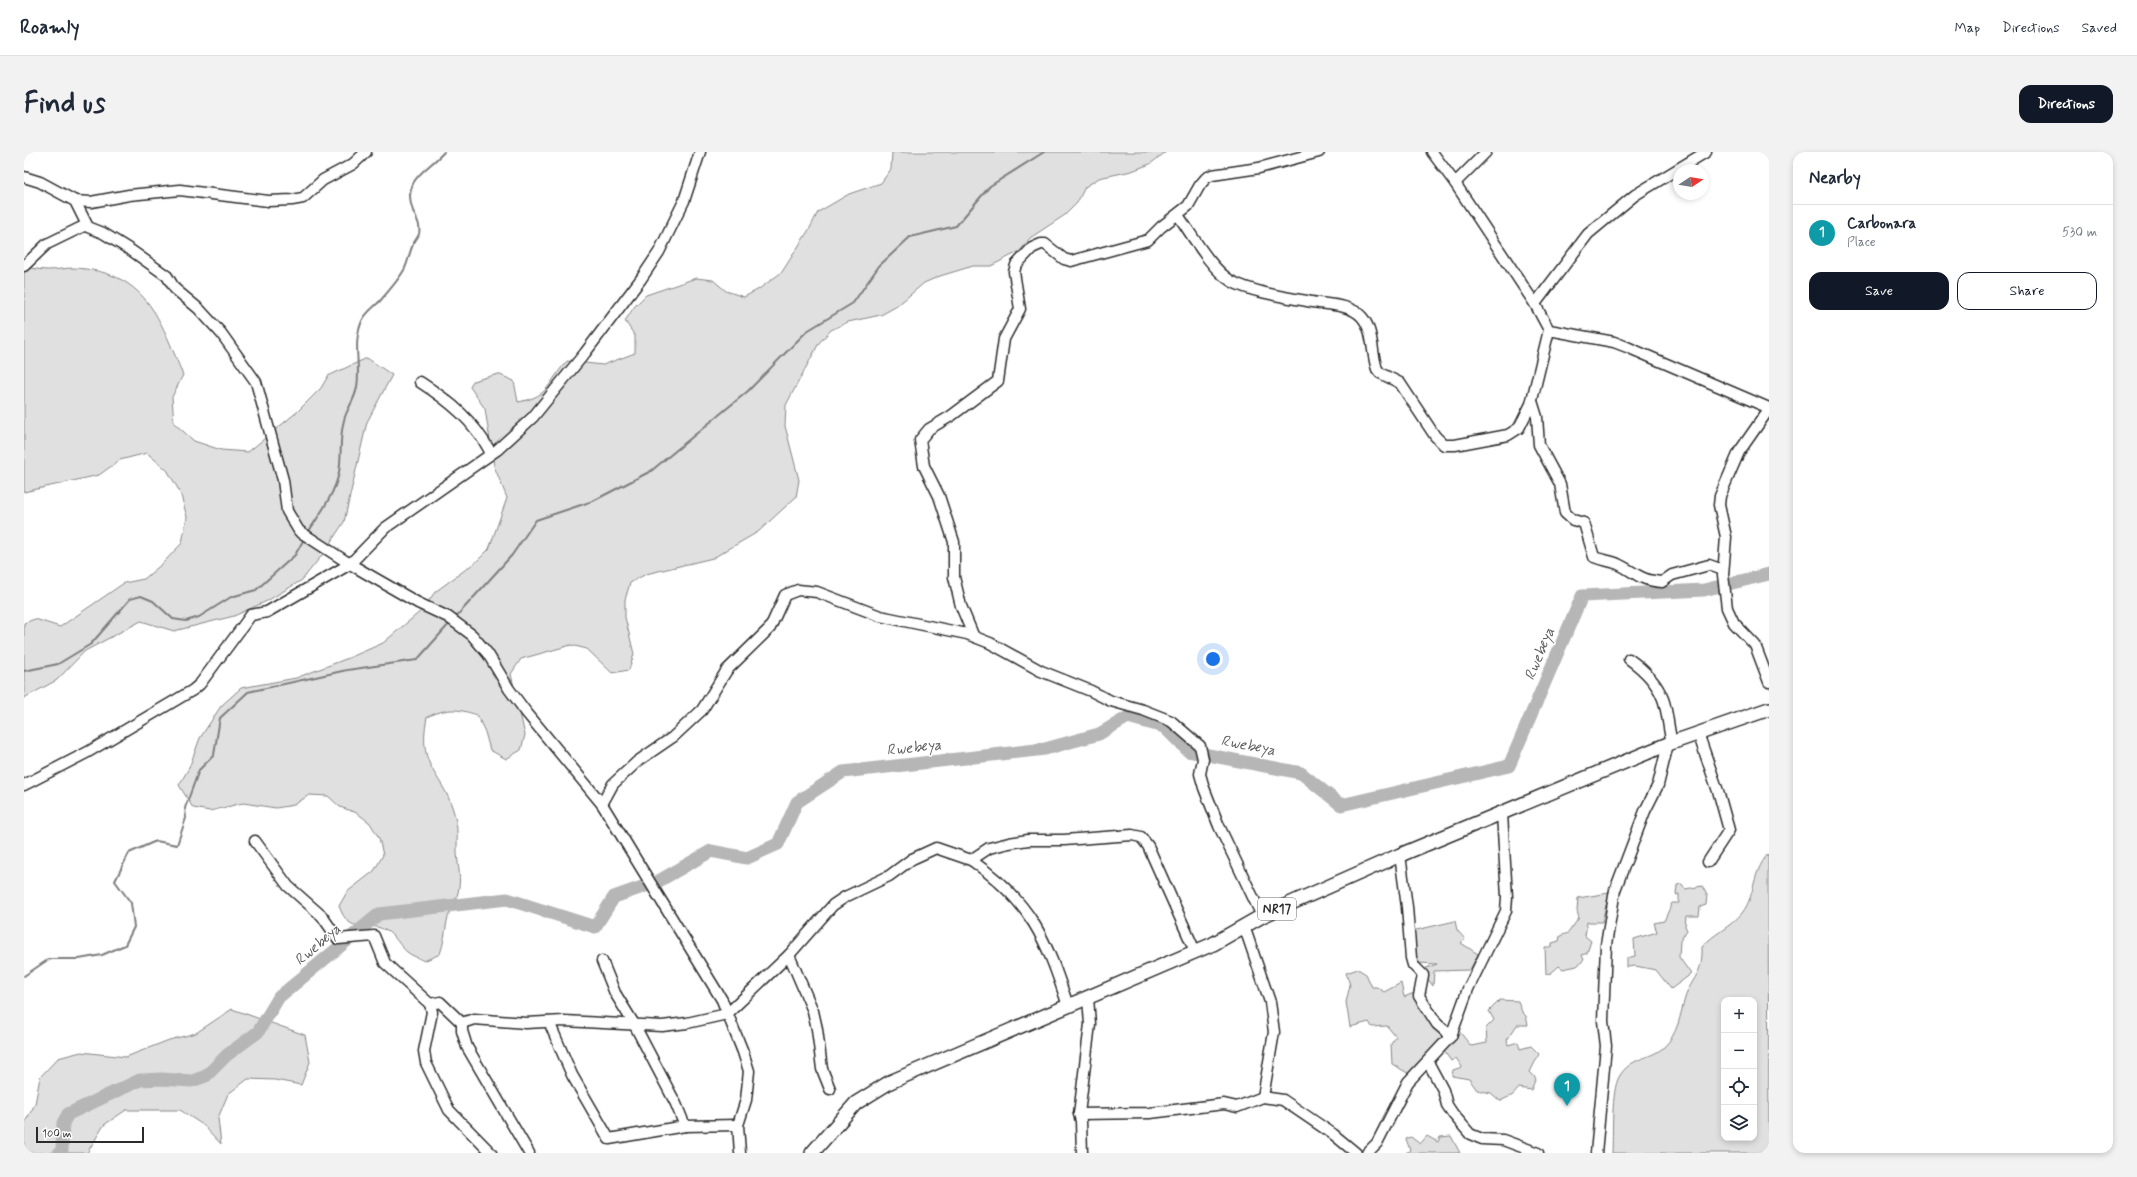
<!DOCTYPE html>
<html lang="en">
<head>
<meta charset="utf-8">
<style>
  :root { --surface:#fff; --page:#f2f2f3; --text:#1f2937; --muted:#747a83; --line:#e0e1e3; --accent:#111827 }
  body { margin:0; font-family:Mynerve,sans-serif; background:var(--page); color:var(--text) }
  .controls { position:absolute; right:12px; bottom:12px; display:grid; overflow:hidden; border-radius:8px; box-shadow:0 2px 6px #0003 }
  .controls button { width:36px; height:36px; display:grid; place-items:center; padding:0; border:0; border-bottom:1px solid var(--line); background:var(--surface); color:var(--text); font:20px sans-serif }
  .compass { position:absolute; left:1649px; top:12px; width:36px; height:36px; border-radius:50%; background:var(--surface); box-shadow:0 2px 6px #0003; rotate:78deg }
  .scale { position:absolute; left:12px; bottom:10px; width:108px; box-sizing:border-box; padding-left:4px; border:2px solid #2b2b2b; border-top:0; font-size:11px; line-height:14px; white-space:nowrap; color:#2b2b2b; -webkit-text-stroke:3px #fff; paint-order:stroke }
  .you { position:absolute; left:1189px; top:507px; width:14px; height:14px; margin:-10px; border:3px solid #fff; border-radius:50%; background:#1a73e8; box-shadow:0 0 0 6px #1a73e833 }
  .badge { display:grid; place-items:center; width:26px; height:26px; border-radius:50%; background:var(--accent); color:#fff; font-size:13px; font-weight:700 }
  .pin { position:absolute; translate:-50% -33px; filter:drop-shadow(0 1px 2px #0008) }
  .pin::after { content:''; position:absolute; top:21px; width:14px; height:12px; background:inherit; clip-path:polygon(0 0,100% 0,50% 100%) }
  .list { margin:0; padding:0; list-style:none }
  h2 { display:flex; justify-content:space-between; align-items:center; height:52px; margin:0; padding:0 16px; font-size:17px }
  h2 small { font-size:13px; font-weight:400; color:var(--muted) }
  .list li { display:grid; grid-template-columns:26px 1fr auto; gap:12px; align-items:center; box-sizing:border-box; height:56px; padding:0 16px; border-top:1px solid var(--line) }
  .list b { display:block; font-size:15px; white-space:nowrap }
  .list p { margin:0; font-size:13px; white-space:nowrap; color:var(--muted) }
  .list em { font-size:13px; font-style:normal; color:var(--muted) }
  .actions { display:flex; gap:8px; padding:12px 16px }
  .actions a { flex:1; padding:9px 0; border:1px solid var(--accent); border-radius:12px; text-align:center; font-size:14px; color:var(--accent) }
  .actions .main { background:var(--accent); color:#fff }
  .icon { flex:none; width:22px; height:22px; fill:none; stroke:currentColor; stroke-width:2; stroke-linecap:round; stroke-linejoin:round }
  .map { position:relative; flex:none; width:1745px; height:1001px; overflow:hidden; border-radius:12px }
  header { display:flex; align-items:center; gap:24px; box-sizing:border-box; height:56px; padding:0 20px; background:var(--surface); border-bottom:1px solid var(--line) }
  header strong { font-size:19px }
  nav { display:flex; gap:22px; margin-inline-start:auto; font-size:14px }
  .intro { display:flex; align-items:center; justify-content:space-between; box-sizing:border-box; height:96px; padding:0 24px }
  h1 { margin:0; font-size:28px }
  .button { padding:10px 18px; border-radius:12px; background:var(--accent); color:#fff; font-size:14px; font-weight:700 }
  main { display:flex; gap:24px; padding:0 24px }
  aside { flex:1; background:var(--surface); border-radius:12px; box-shadow:0 2px 6px #0003 }
  .map>svg:first-child { display:block }
  .green { fill:#e0e0e0; stroke:#868686; fill-rule:evenodd }
  .lines { fill:none; stroke-linecap:round; stroke-linejoin:round }
  .stream { stroke:#7e7e7e; stroke-width:2 }
  .river { stroke:#b6b6b6; stroke-width:13 }
  .minor-casing { stroke:#2b2b2b; stroke-width:13 }
  .major-casing { stroke:#2b2b2b; stroke-width:16 }
  .minor { stroke:#fff; stroke-width:10 }
  .major { stroke:#fff; stroke-width:13 }
  .labels { text-anchor:middle; dominant-baseline:central; stroke-width:3; stroke-linejoin:round; paint-order:stroke }
  .shield { fill:#fff; stroke:#6b6b6b; stroke-width:1 }
  .shield-label { font-size:13px; font-weight:bold; fill:#2b2b2b }
  .water-label { font-size:15px; font-style:italic; fill:#5c5c5c; stroke:#fff }
</style>
</head>
<body>
<header>
<strong>Roamly</strong>
<nav><a>Map</a><a>Directions</a><a>Saved</a></nav>
</header>
<div class="intro"><h1>Find us</h1><a class="button">Directions</a></div>
<main>
<div class="map">
<svg width="1745" height="1001" viewBox="0 0 1745 1001">
  <rect width="100%" height="100%" fill="#fff"/>
  <filter id="ink" filterUnits="userSpaceOnUse"><feTurbulence type="fractalNoise" baseFrequency=".025" numOctaves="2"/><feDisplacementMap in="SourceGraphic" scale="8" xChannelSelector="R" yChannelSelector="G"/><feConvolveMatrix kernelMatrix="1 2 1 2 8 2 1 2 1" color-interpolation-filters="sRGB"/></filter>
  <g filter="url(#ink)">
    <!-- green -->
    <g class="green">
      <path d="M868,0H1142L1126,12L1108,19L1075,26L1061,35L1053,51L1041,63L1006,86L996,99L967,114H949L916,124L900,131L873,154L857,163L824,170L807,178L795,191L762,253L761,274L775,328L772,345L734,380L689,406L622,422L606,431L601,448V465L610,502L605,518L588,521L563,497L547,493L497,507L487,522L501,583L497,598L482,607L466,598L461,580L453,563C432,556 423,556 403,565C392,619 421,621 431,665C434,676 433,686 433,698C433,710 437,722 435,735C434,747 426,757 423,769C421,780 420,791 416,802L400,809C395,806 388,804 383,800C375,793 371,783 361,778C342,768 326,785 315,754L323,740L350,719L359,703L355,686L346,671L333,661L316,655L304,644L285,643L270,653L252,656L219,651L186,659L169,656L155,633L165,616L176,586L197,554L217,536L272,526L327,505L359,491L398,458L411,440L453,409L465,397L483,346L470,314L461,257L446,235L449,229L474,222L490,229L494,250C527,244 523,231 543,209L579,213L611,201V184L601,169L610,155L622,143L672,126L689,128L702,139L720,145L735,137L758,120L786,76L794,60L825,42L857,31L867,17Z"/>
      <path d="M0,115C8,116 16,118 24,118C33,118 41,116 49,116C122,119 135,165 159,223L148,245L150,271L170,289L197,298L224,300L273,260L297,236L304,224L343,206L368,223L343,270L320,370L299,402L278,428L243,449L210,464L150,479L117,469L61,499L33,528L0,546V471L11,467L36,475L100,431L120,427L139,411L158,391L163,365L156,340L143,318L123,301L96,308L75,323L0,340Z"/>
      <path d="M1744,702L1745,1001H1588C1589,983 1587,939 1595,925C1607,904 1626,908 1640,895C1654,882 1656,863 1661,846C1668,824 1679,824 1678,795C1690,781 1707,775 1718,761C1732,743 1727,722 1744,702ZM1700,848H1730V986H1700Z"/>
      <polygon points="1658,732 1661,737 1678,734 1683,743 1682,753 1676,755 1675,764 1662,764 1661,774 1663,778 1656,789 1655,805 1667,822 1647,837 1632,818 1611,814 1603,815 1603,806 1611,804 1610,787 1633,780 1630,771 1640,769 1648,751 1655,751 1655,742 1652,743 1653,733"/>
      <polygon points="1585,741 1578,770 1563,770 1561,784 1567,789 1563,801 1558,803 1560,808 1553,814 1539,817 1535,814 1527,821 1522,822 1521,795 1528,795 1528,791 1535,789 1536,784 1544,781 1555,766 1553,759 1554,746"/>
      <polygon points="1431,769 1433,778 1441,787 1437,791 1454,802 1446,818 1410,819 1409,834 1403,826 1402,816 1413,812 1393,811 1390,780 1388,779"/>
      <polygon points="1334,817 1342,822 1348,835 1353,835 1360,840 1377,831 1380,845 1390,841 1393,849 1420,883 1387,923 1368,912 1367,892 1372,885 1363,874 1348,875 1345,870 1326,875 1322,850 1326,833 1322,821"/>
      <polygon points="1476,848 1494,849 1498,860 1502,864 1504,873 1493,873 1483,888 1484,893 1494,890 1496,897 1507,894 1515,902 1506,920 1512,926 1507,938 1495,936 1489,943 1476,949 1467,941 1453,938 1445,927 1428,924 1429,918 1438,915 1432,906 1427,909 1420,899 1435,879 1447,894 1463,891 1462,876 1470,868 1465,859"/>
      <polygon points="208,857 281,883 286,910 277,933 251,928 224,927 204,942 194,966 197,992 179,973 156,958 102,958 80,973 63,1001 0,1001 0,972 11,952 16,925 34,906 57,900 102,905 145,888 172,881"/>
      <polygon points="1403,984 1414,990 1416,985 1427,984 1436,1001 1382,1001 1386,998 1382,987 1387,985 1396,992"/>
    </g>
    <g class="lines">
      <!-- stream -->
      <g class="stream">
        <path d="M283,382C295,363 311,342 315,320C318,303 315,286 320,268C323,256 331,248 333,235C337,212 328,192 338,169C342,160 349,156 356,149C363,141 375,127 380,118C384,111 385,102 388,95C389,90 394,86 395,82C397,73 392,66 389,59C377,27 403,19 420,0"/>
        <polyline points="430,467 488,403 512,368 569,349 627,319 724,239 783,179 829,151 855,114 886,85 932,74 966,34 1020,0"/>
        <polyline points="0,519 34,512 67,492 106,447 117,444 129,449 149,467 162,469 175,465 207,445 232,438 271,403 280,387"/>
        <polyline points="0,824 25,807 55,807 78,803 101,793 110,775 107,751 91,729 105,701 132,689 153,693 162,666 161,656 175,618 190,603 196,566 224,540 323,518 393,508 426,471"/>
      </g>
      <!-- river -->
      <g class="river">
        <polyline points="633,730 687,699 723,706 754,692 773,650 819,620 1021,597 1075,582 1104,565 1140,575 1164,599 1277,621 1317,653 1485,614 1558,444 1680,438 1745,422"/>
        <polyline points="35,1001 38,998 39,971 44,962 116,928 137,927 168,929 182,924 203,903 234,880 255,845 355,762 483,747 571,775 590,745 624,733"/>
      </g>
      <!-- minor casing -->
      <g class="minor-casing">
        <g id="minor">
          <polyline points="1408,0 1431,31 1511,152 1525,178 1590,190 1603,195 1745,256"/>
          <polyline points="0,25 16,30 51,49 64,75 79,81 108,99 143,124 151,137 175,157 197,181 232,230 259,328 263,359 275,379 326,412 394,451 424,465 448,483 464,502 485,537 502,560 578,652 698,848 719,900 725,919 722,948 714,973 716,1001"/>
          <polyline points="1431,31 1462,0"/>
          <polyline points="51,49 67,50 105,43 156,38 244,49 268,48 279,46 299,28 329,12 342,0"/>
          <path d="M1154,63C1168,83 1187,117 1207,129C1227,140 1261,145 1283,149C1299,153 1326,151 1338,165C1350,179 1347,200 1353,217L1356,221L1376,231L1411,284L1420,293H1431L1484,283L1495,276L1507,252L1525,178"/>
          <polyline points="0,114 23,92 62,73"/>
          <polyline points="1511,152 1564,82 1611,43 1682,0"/>
          <path d="M396,230C427,250 449,268 467,301"/>
          <path d="M1508,249L1513,265L1515,293L1536,332L1541,361L1549,368L1560,371L1570,405C1578,408 1587,409 1594,412C1613,421 1614,428 1638,430L1648,423L1685,413L1699,418"/>
          <polyline points="1745,257 1715,300 1696,344 1695,353 1702,385 1699,423 1703,456 1710,471 1731,493 1745,530"/>
          <polyline points="949,483 937,454 930,425 930,390 915,344 900,314 896,288 905,277 927,264 974,229 980,187 996,157 990,120 992,113 1008,96 1017,92 1021,92 1040,107 1047,109 1124,88 1137,75 1164,54 1176,33 1182,26 1188,23 1235,16 1295,0"/>
          <path d="M1605,507C1619,517 1633,531 1639,547C1644,560 1644,577 1648,590"/>
          <polyline points="1674,581 1695,642 1705,678 1684,710"/>
          <polyline points="0,633 64,600 169,538 176,532 227,463 243,460 326,412 361,376 473,298 509,265 561,201 617,127 635,100 660,49 676,0"/>
          <polyline points="578,652 589,632 614,609 649,585 678,558 703,518 746,476 761,443 774,438 793,440 856,464 943,482 966,491 1017,519 1067,539 1087,549 1119,558 1147,569 1176,594 1179,607 1176,622 1180,636 1195,674 1238,764"/>
          <polyline points="231,689 264,734 298,764 314,787 350,784 361,811 406,852 408,860 400,899 402,911 425,958 467,1001"/>
          <polyline points="1376,703 1383,755 1387,806 1389,813 1399,823 1395,844 1413,872 1427,884"/>
          <path d="M947,708C1007,750 1022,786 1044,854"/>
          <polyline points="1220,774 1246,850 1250,880 1239,945"/>
          <polyline points="765,803 789,859 793,877 798,917 806,937"/>
          <polyline points="578,809 591,841 610,872 652,952 661,974"/>
          <polyline points="406,852 416,850 438,871 450,867 502,871 540,869 638,874 663,871 703,862 765,803 809,753 821,745 865,724 888,707 912,696 947,708 965,696 985,691 1004,688 1040,688 1108,683 1117,685 1124,694 1171,799"/>
          <polyline points="525,870 548,923 585,987 661,974 714,973"/>
          <polyline points="438,871 438,879 443,895 505,1001"/>
          <polyline points="1404,910 1419,938 1423,953 1429,962 1446,982 1458,987 1479,988 1514,1001"/>
          <polyline points="1055,962 1126,961 1200,952 1213,955 1239,945 1259,948 1309,982 1332,1001"/>
          <polyline points="1058,1001 1057,969 1055,962 1066,872 1064,846"/>
          <polyline points="1343,1001 1353,991 1384,930 1427,884 1444,837 1482,759 1483,745 1478,662"/>
          <polyline points="1572,1001 1582,894 1579,869 1582,793 1591,738 1621,659 1634,633 1644,592"/>
        </g>
      </g>
      <!-- major casing -->
      <g class="major-casing">
        <polyline id="major" points="788,1001 832,951 866,930 1189,792 1238,764 1376,703 1644,592 1745,557"/>
      </g>
      <!-- minor -->
      <use href="#minor" class="minor"/>
      <!-- major -->
      <use href="#major" class="major"/>
    </g>
  </g>
  <g class="labels">
    <!-- shield labels -->
    <rect class="shield" x="1234" y="746" width="38" height="22" rx="3"/>
    <g class="shield-label">
      <text x="1253" y="757">NR17</text>
    </g>
    <!-- water labels -->
    <g class="water-label">
      <text transform="translate(1516 502) rotate(-67)">Rwebeya</text>
      <text transform="translate(1224 594) rotate(11)">Rwebeya</text>
      <text transform="translate(890 596) rotate(-6)">Rwebeya</text>
      <text transform="translate(294 793) rotate(-40)">Rwebeya</text>
    </g>
  </g>
</svg>
<div class="controls">
<button>+</button>
<button>−</button>
<button><svg class="icon" aria-label="locate" viewBox="0 0 24 24"><circle cx="12" cy="12" r="6"/><path d="M12 2v4M12 18v4M2 12h4M18 12h4"/></svg></button>
<button><svg class="icon" aria-label="layers" viewBox="0 0 24 24"><path d="M12 4l9 5-9 5-9-5zM3 14l9 5 9-5"/></svg></button>
</div>
<svg class="compass" viewBox="-18 -18 36 36"><path d="M0-13l5 13h-10z" fill="#e53935"/><path d="M0 13l5-13h-10z" fill="#747a83"/></svg>
<div class="scale">100 m</div>
<div class="you"></div>
<div class="pin badge" style="left:1543px;top:954px;background:#0f9aa8">1</div>
</div>
<aside>
<h2>Nearby<small></small></h2>
<ul class="list">
<li><span class="badge" style="background:#0f9aa8">1</span><div><b>Carbonara</b><p>Place</p></div><em>530 m</em></li>
</ul>
<div class="actions"><a class="main">Save</a><a>Share</a></div>
</aside>
</main>
</body>
</html>
